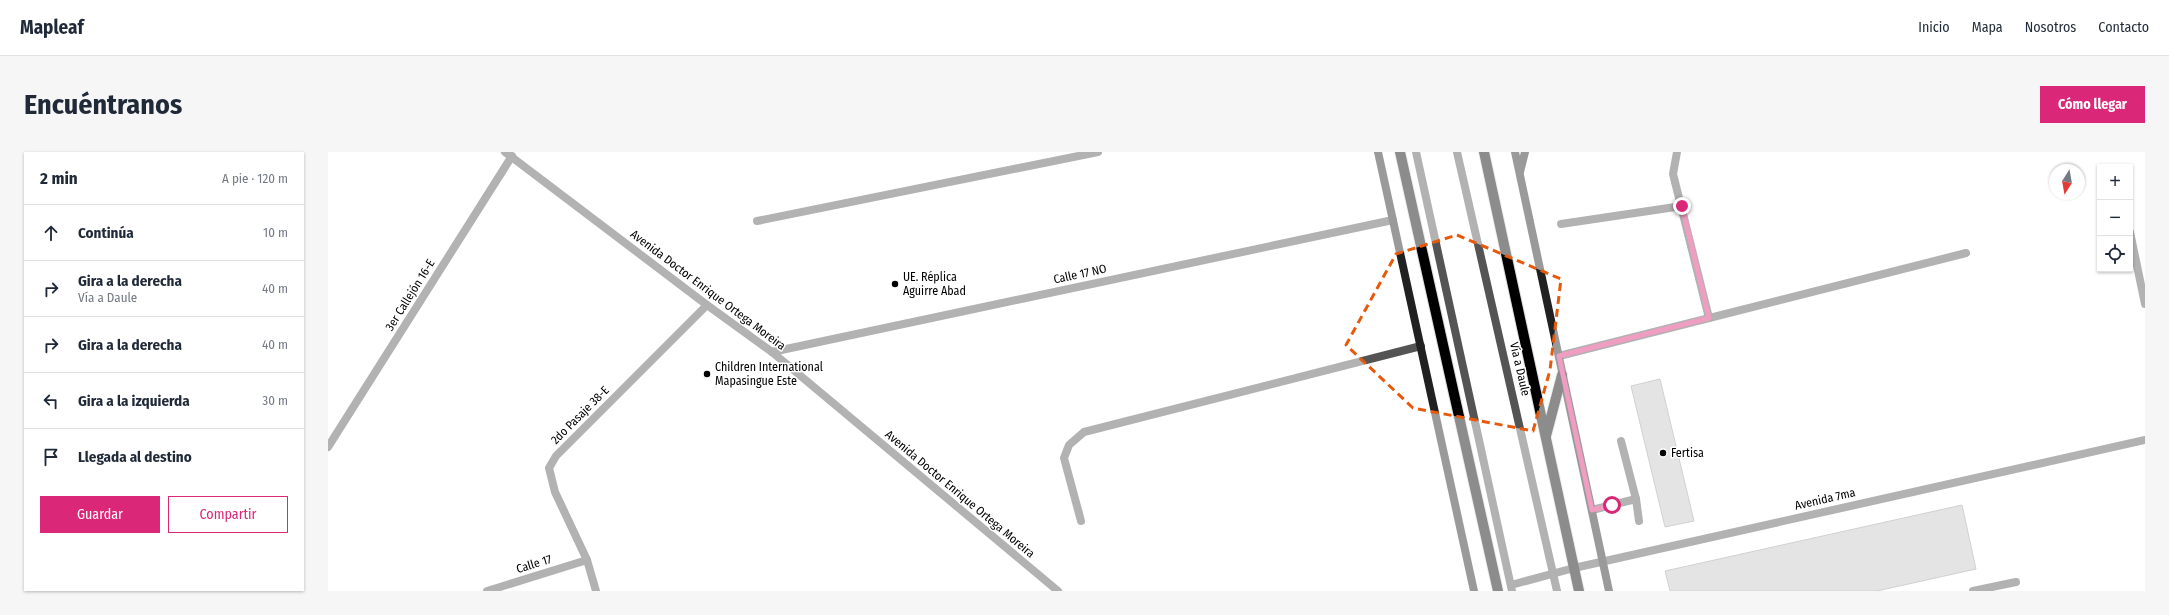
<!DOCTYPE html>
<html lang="es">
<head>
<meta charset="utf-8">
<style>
  :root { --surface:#fff; --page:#f6f6f7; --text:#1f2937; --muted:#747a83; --line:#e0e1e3; --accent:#db2777 }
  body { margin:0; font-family:"Fira Sans Condensed",sans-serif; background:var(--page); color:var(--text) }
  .controls { position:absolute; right:12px; top:12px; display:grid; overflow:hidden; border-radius:0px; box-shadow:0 1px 3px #0004 }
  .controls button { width:36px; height:36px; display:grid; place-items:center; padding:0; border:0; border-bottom:1px solid var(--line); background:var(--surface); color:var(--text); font:20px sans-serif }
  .compass { position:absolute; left:1721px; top:12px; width:36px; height:36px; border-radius:50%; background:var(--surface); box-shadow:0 1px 3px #0004; rotate:191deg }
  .stop { position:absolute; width:12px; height:12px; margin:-9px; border:3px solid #db2777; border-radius:50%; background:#fff }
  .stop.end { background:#db2777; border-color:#fff; box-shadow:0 1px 4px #0008 }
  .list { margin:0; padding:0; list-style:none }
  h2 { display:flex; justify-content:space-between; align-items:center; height:52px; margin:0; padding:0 16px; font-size:17px }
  h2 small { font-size:13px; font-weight:400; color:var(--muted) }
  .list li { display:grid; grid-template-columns:26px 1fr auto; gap:12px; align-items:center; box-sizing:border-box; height:56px; padding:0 16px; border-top:1px solid var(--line) }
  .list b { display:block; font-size:15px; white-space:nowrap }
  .list p { margin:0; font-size:13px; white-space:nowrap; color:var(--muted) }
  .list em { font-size:13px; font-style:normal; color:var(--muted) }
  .actions { display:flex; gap:8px; padding:12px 16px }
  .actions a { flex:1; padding:9px 0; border:1px solid var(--accent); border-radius:0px; text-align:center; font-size:14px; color:var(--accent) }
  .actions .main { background:var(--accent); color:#fff }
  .icon { flex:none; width:22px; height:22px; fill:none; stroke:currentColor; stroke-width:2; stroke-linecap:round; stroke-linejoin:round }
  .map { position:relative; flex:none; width:1817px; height:439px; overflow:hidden; border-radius:0px }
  header { display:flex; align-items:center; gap:24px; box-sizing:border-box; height:56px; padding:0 20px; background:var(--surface); border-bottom:1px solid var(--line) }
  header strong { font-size:19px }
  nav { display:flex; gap:22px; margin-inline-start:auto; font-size:14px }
  .intro { display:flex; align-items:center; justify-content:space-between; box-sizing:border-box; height:96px; padding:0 24px }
  h1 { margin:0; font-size:28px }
  .button { padding:10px 18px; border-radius:0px; background:var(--accent); color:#fff; font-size:14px; font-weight:700 }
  main { display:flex; gap:24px; padding:0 24px }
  aside { flex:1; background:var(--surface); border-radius:0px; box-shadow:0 1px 3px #0004 }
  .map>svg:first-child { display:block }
  .building { fill:#c4c4c4; stroke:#989898 }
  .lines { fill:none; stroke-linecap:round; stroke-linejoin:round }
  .primary-casing { stroke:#dbdbdb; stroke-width:12 }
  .lane { stroke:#545454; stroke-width:8 }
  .street { stroke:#545454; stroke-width:8 }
  .secondary { stroke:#212121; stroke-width:8 }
  .primary { stroke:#000; stroke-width:10 }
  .route { stroke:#db2777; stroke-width:5 }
  .marked { fill:none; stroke:#e8590c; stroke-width:3; stroke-dasharray:8 5; stroke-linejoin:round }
  .poi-dot { fill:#000; stroke:#fff; stroke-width:1.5 }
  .labels { text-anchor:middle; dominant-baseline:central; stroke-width:3; stroke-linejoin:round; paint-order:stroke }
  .street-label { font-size:12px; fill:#000; stroke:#fff }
  .poi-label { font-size:12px; fill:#000; stroke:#fff; text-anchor:start }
</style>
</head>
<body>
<header>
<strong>Mapleaf</strong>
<nav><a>Inicio</a><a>Mapa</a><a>Nosotros</a><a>Contacto</a></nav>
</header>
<div class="intro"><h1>Encuéntranos</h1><a class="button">Cómo llegar</a></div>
<main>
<aside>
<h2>2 min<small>A pie · 120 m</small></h2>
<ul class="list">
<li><svg class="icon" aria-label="ahead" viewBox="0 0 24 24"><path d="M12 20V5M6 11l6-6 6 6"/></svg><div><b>Continúa</b></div><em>10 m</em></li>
<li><svg class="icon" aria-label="right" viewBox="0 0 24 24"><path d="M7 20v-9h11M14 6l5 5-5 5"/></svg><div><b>Gira a la derecha</b><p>Vía a Daule</p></div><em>40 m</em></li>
<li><svg class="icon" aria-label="right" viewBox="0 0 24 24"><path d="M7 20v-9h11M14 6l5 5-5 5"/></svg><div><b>Gira a la derecha</b></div><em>40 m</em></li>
<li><svg class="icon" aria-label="left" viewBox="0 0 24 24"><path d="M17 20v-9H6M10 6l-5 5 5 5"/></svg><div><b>Gira a la izquierda</b></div><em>30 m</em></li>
<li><svg class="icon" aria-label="arrive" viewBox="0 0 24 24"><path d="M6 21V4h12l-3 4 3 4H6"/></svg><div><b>Llegada al destino</b></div></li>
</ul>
<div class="actions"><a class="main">Guardar</a><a>Compartir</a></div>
</aside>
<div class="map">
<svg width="1817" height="439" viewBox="0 0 1817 439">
  <rect width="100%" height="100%" fill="#fff"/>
  <!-- building -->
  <g class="building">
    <polygon points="1332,227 1366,369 1337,375 1303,234"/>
    <polygon points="1634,353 1648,417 1549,439 1342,439 1337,419"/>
  </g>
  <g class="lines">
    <!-- primary casing -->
    <g class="primary-casing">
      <g id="primary">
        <polyline points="1072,0 1170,439"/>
        <polyline points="1156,0 1251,439"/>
        <polyline points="1218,284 1234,223"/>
      </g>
    </g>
    <!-- lane -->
    <g class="lane">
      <polyline points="1088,0 1184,439"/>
      <polyline points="1129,0 1229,439"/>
      <polyline points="1349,0 1345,22 1381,166"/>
      <polyline points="429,69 770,0"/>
      <polyline points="1233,72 1354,54"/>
      <polyline points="1231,204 1638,101"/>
      <polyline points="1308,347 1311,369"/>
      <polyline points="1264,358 1308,347 1293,289"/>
      <polyline points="753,369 736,306 741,293 756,280 1093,194"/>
      <polyline points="1183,433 1246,416"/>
      <polyline points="1645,439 1688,430"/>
    </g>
    <!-- street -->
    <g class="street">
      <polyline points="177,0 379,153 444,200 730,439"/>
      <polyline points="1802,80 1817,152"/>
      <polyline points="444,200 1065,68"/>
      <polyline points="0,295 184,4"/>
      <polyline points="1246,416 1817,288"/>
      <polyline points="159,439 259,408"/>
      <polyline points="268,439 259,408 227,340 221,316 228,304 379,153"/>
    </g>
    <!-- secondary -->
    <g class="secondary">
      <polyline points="1050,0 1146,439"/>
      <polyline points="1187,0 1281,439"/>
      <polyline points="1192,20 1197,0"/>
    </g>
    <!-- primary -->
    <use href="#primary" class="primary"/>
  </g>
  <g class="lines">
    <!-- route -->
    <polyline class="route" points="1284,353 1264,358 1231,204 1381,166 1354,54"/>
  </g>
  <!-- marked area -->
  <path d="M0 0H1817V439H0ZM1129,83L1233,127L1222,218L1205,279L1085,256L1018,193L1068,102Z" fill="#fff" fill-opacity=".55" fill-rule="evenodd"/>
  <path class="marked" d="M1129,83L1233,127L1222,218L1205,279L1085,256L1018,193L1068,102Z"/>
  <!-- markers -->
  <g class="poi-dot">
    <circle cx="567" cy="132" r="4"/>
    <circle cx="379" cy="222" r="4"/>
    <circle cx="1335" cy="301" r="4"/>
  </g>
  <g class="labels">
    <!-- street labels -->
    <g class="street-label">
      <text transform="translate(752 122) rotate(-12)">Calle 17 NO</text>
      <text transform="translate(380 138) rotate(37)">Avenida Doctor Enrique Ortega Moreira</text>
      <text transform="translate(82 143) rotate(-58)">3er Callejón 16-E</text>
      <text transform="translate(1192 217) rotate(77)">Vía a Daule</text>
      <text transform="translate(252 263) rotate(-45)">2do Pasaje 38-E</text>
      <text transform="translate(632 342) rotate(40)">Avenida Doctor Enrique Ortega Moreira</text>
      <text transform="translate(1497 347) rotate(-13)">Avenida 7ma</text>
      <text transform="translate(206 412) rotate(-17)">Calle 17</text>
    </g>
    <!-- poi labels -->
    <g class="poi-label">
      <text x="575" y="125">UE. Réplica<tspan x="575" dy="14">Aguirre Abad</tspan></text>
      <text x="387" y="215">Children International<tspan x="387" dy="14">Mapasingue Este</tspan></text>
      <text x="1343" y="301">Fertisa</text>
    </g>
  </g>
</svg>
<div class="controls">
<button>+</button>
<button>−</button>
<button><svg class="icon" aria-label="locate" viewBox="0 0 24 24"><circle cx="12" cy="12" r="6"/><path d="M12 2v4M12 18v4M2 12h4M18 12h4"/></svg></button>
</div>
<svg class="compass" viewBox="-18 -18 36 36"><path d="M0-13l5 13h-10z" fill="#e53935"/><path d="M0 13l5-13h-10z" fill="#747a83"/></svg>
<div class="stop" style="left:1284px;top:353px"></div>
<div class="stop end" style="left:1354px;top:54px"></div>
</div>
</main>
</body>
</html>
